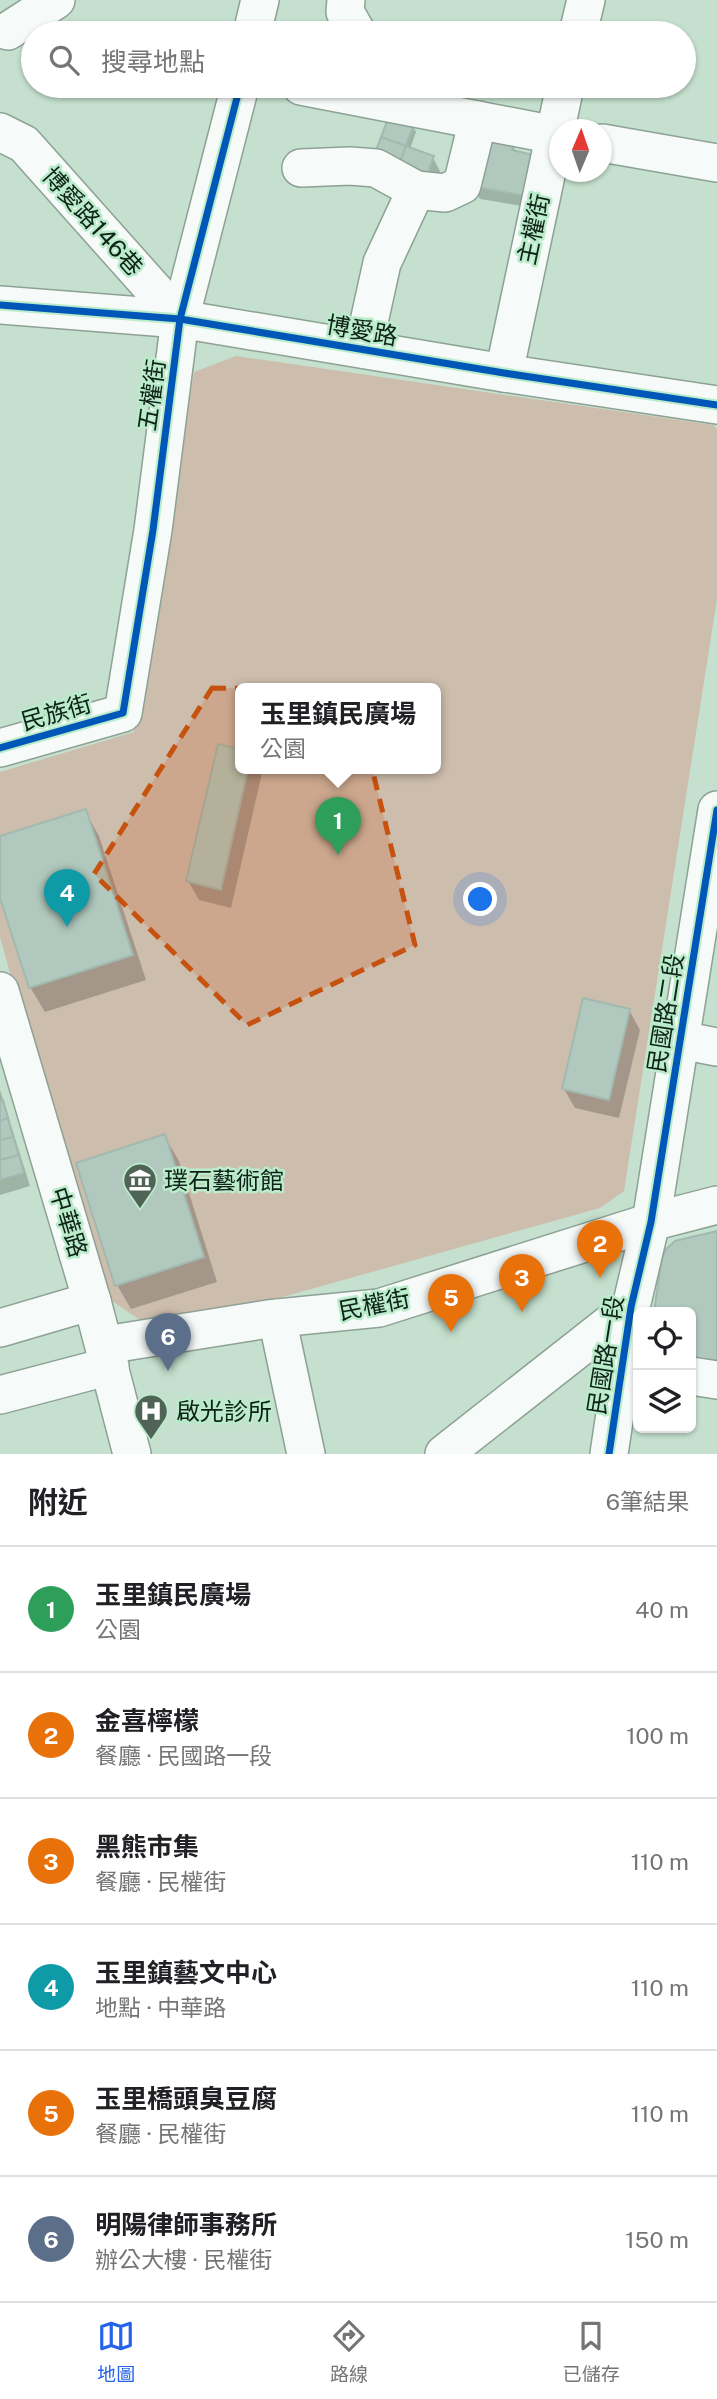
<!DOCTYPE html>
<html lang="zh-TW">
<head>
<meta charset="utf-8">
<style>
  :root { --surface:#fff; --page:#f2f2f2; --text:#202124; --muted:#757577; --line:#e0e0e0; --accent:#2563eb }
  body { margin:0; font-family:"Public Sans","Noto Sans TC",sans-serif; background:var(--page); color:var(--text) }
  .controls { position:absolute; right:21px; bottom:21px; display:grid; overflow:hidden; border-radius:10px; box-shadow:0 2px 5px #0004 }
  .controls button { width:63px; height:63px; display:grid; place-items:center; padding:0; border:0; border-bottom:2px solid var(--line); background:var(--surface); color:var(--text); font:35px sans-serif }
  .compass { position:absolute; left:549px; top:119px; width:63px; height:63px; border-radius:50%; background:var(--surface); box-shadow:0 2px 5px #0004; rotate:2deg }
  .you { position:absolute; left:481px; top:900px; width:24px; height:24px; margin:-18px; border:5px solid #fff; border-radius:50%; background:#1a73e8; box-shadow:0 0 0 10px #1a73e833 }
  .badge { display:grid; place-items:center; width:46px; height:46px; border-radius:50%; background:var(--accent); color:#fff; font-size:23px; font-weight:700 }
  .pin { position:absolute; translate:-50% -58px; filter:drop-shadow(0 2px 4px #0008) }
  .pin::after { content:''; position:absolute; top:37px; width:24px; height:21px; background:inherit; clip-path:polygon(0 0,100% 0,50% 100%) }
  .popup { position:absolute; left:235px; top:683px; width:206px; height:91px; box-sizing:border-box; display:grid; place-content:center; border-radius:10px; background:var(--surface); filter:drop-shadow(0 2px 5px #0005); font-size:23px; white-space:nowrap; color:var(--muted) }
  .popup b { font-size:26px; color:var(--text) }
  .popup::after { content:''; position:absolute; left:50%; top:100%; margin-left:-14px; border:14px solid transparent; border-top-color:var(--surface) }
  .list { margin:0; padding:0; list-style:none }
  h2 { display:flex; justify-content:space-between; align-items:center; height:91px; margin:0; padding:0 28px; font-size:30px }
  h2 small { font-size:23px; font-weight:400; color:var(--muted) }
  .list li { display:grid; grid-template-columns:46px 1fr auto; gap:21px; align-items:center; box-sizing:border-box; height:126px; padding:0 28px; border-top:2px solid var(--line) }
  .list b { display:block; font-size:26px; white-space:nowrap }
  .list p { margin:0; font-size:23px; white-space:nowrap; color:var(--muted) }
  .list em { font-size:23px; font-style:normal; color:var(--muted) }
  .icon { flex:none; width:38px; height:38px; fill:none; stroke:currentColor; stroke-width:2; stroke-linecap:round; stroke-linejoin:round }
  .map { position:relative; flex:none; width:717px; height:1454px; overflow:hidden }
  .search { position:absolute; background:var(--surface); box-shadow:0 2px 5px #0004; left:21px; right:21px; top:21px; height:77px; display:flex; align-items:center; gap:18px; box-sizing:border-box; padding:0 24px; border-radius:38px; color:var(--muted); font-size:26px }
  .sheet { height:847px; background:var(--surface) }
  nav { display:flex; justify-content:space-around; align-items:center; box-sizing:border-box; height:98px; border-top:2px solid var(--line); background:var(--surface); font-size:19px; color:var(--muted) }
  nav a { display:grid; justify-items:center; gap:4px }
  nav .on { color:var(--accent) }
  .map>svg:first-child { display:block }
  .green { fill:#cdbdad; fill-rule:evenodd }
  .shadow { fill:#0003 }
  .building { fill:#b0c8bd; stroke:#a1b9ae; stroke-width:2 }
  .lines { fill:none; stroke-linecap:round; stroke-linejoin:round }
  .minor-casing { stroke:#8da194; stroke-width:40 }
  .minor { stroke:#f6faf8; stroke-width:37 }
  .cycleway-casing { stroke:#baebcb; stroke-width:11 }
  .cycleway { stroke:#0057b8; stroke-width:7 }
  .marked { fill:#c7510e; fill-opacity:0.2; stroke:#c7510e; stroke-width:5; stroke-dasharray:14 9; stroke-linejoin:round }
  .labels { text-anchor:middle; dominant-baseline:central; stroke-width:5; stroke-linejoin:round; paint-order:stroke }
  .street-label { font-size:24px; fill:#0f2217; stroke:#baebcb }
  .poi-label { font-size:24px; fill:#0f2217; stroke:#baebcb; text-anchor:start }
</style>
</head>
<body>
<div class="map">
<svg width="717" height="1454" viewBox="0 0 717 1454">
  <rect width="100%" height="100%" fill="#c5e0ce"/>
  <!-- green -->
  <path class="green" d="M236,356L713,425L717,429V599L624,1191L600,1208L272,1300L140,1320L106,1297L66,1176L0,937V772L134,732L194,372ZM240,689H436V769H240Z"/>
  <!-- shadow -->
  <g class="shadow">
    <polygon points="413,126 416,132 410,149 433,158 440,171 432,192 378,167"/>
    <polygon points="512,144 517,153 533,208 480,199 472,186"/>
    <polygon points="240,751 240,769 260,769 262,773 231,908 199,900 188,881"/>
    <polygon points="85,811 99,836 146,980 45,1012 30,987 0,893 0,838"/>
    <polygon points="629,1010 640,1030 619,1118 575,1108 564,1089"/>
    <polygon points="0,1090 30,1186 0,1195"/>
    <polygon points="165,1137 179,1161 217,1282 131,1309 117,1285"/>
  </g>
  <!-- building -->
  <g class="building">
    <polygon points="389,116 414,124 406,146 381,137"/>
    <polygon points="381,137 406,146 397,170 372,161"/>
    <polygon points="491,138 513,143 512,150 533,155 526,196 470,186"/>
    <polygon points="406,146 434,156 425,180 397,170"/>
    <polygon points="218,744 240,749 240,769 248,769 221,890 186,881"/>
    <polygon points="86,809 133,955 29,988 0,898 0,836"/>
    <polygon points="583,998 630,1009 609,1100 562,1089"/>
    <polygon points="3,1100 8,1118 0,1121 0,1101"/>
    <polygon points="8,1118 13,1137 0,1140 0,1121"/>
    <polygon points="165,1134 204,1257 115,1286 76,1163"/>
    <polygon points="13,1137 19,1155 0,1160 0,1140"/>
    <polygon points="19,1155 24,1173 0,1180 0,1160"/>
    <polygon points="717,1231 717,1366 691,1361 691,1312 654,1312 662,1257 666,1249 675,1241"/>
  </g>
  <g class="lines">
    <!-- minor casing -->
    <g class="minor-casing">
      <g id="minor">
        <polyline points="346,0 345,12 357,33"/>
        <polyline points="8,31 56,0"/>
        <polyline points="252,33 260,0"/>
        <polyline points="578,33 586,0"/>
        <polyline points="301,86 560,136"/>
        <polyline points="0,132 24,144 180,319"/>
        <polyline points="602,143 717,163"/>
        <polyline points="301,168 350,166 376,168 416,190"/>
        <polyline points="0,305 180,319 504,373 717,405"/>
        <polyline points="363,349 382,263 416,190 445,193 462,185 478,120"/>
        <polyline points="504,373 565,86"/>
        <polyline points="0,748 123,713 153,530 180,319 240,86"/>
        <polyline points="0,991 92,1301 132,1454"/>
        <polyline points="681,1040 717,1047"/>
        <polyline points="277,1318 306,1454"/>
        <polyline points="0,1328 92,1301"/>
        <polyline points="105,1345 268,1319 379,1308 651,1222 717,1205"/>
        <polyline points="691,1376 717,1380"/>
        <polyline points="0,1395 110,1366"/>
        <polyline points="444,1454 631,1307"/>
        <polyline points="609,1454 631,1307 651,1222 717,810"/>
      </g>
    </g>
    <!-- minor -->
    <use href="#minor" class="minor"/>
    <!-- cycleway casing -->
    <g class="cycleway-casing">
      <g id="cycleway">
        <polyline points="0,305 180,319 504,373 717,405"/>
        <polyline points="0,748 123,713 153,530 180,319 240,86"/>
        <polyline points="609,1454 631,1307 651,1222 717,810"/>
      </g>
    </g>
    <!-- cycleway -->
    <use href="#cycleway" class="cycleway"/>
  </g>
  <!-- marked area -->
  <path class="marked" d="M212,688L353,690L415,945L247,1025L94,874Z"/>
  <!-- icons -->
  <defs>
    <g id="museum-pin" transform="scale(1.75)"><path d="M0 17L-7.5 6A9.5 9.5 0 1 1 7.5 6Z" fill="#4f6457" stroke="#baebcb"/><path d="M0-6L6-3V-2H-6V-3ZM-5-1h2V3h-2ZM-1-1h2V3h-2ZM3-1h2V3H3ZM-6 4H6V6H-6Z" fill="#fff"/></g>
    <g id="hospital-pin" transform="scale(1.75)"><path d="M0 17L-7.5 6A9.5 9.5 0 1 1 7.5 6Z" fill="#4f6457" stroke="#baebcb"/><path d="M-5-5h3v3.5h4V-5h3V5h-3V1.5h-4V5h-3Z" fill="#fff"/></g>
  </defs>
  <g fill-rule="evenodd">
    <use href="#museum-pin" x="140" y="1180"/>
    <use href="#hospital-pin" x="151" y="1411"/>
  </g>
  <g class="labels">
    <!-- street labels -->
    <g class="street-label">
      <text transform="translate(93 221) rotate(48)">博愛路146巷</text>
      <text transform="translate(533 229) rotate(-78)">主權街</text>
      <text transform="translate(362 330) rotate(10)">博愛路</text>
      <text transform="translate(151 395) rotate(-82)">五權街</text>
      <text transform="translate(56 712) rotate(-16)">民族街</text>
      <text transform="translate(665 1013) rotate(-81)">民國路二段</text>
      <text transform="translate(69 1222) rotate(73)">中華路</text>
      <text transform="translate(374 1304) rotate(-11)">民權街</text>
      <text transform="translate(605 1355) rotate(-81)">民國路一段</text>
    </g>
    <!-- poi labels -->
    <g class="poi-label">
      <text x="164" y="1180">璞石藝術館</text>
      <text x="176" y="1411">啟光診所</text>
    </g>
  </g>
</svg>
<div class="controls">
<button><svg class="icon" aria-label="locate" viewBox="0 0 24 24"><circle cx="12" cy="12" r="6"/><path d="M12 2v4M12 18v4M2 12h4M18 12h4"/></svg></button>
<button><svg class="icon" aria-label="layers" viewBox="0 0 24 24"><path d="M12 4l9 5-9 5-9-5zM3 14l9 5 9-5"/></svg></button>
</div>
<svg class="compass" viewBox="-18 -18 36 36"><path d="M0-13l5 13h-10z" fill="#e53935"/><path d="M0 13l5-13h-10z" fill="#757577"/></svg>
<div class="you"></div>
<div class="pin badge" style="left:338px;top:855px;background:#2e9e5b">1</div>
<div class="popup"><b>玉里鎮民廣場</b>公園</div>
<div class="pin badge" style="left:600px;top:1278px;background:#e8710a">2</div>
<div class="pin badge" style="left:522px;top:1312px;background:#e8710a">3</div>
<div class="pin badge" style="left:67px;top:927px;background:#0f9aa8">4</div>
<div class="pin badge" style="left:451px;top:1332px;background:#e8710a">5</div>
<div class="pin badge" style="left:168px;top:1371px;background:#5c6f8a">6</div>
<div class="search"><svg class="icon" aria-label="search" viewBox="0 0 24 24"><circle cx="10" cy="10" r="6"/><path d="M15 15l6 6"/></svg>搜尋地點</div>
</div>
<section class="sheet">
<h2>附近<small>6筆結果</small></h2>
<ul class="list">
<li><span class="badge" style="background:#2e9e5b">1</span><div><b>玉里鎮民廣場</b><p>公園</p></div><em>40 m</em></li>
<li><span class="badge" style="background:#e8710a">2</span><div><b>金喜檸檬</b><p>餐廳 · 民國路一段</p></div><em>100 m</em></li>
<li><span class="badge" style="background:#e8710a">3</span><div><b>黑熊市集</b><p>餐廳 · 民權街</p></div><em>110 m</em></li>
<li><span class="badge" style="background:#0f9aa8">4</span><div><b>玉里鎮藝文中心</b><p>地點 · 中華路</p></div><em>110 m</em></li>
<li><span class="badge" style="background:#e8710a">5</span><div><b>玉里橋頭臭豆腐</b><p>餐廳 · 民權街</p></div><em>110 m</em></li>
<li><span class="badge" style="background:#5c6f8a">6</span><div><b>明陽律師事務所</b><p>辦公大樓 · 民權街</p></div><em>150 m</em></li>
</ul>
</section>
<nav>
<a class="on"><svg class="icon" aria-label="map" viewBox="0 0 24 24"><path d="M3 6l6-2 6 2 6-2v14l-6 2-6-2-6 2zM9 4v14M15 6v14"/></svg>地圖</a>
<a><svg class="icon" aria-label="directions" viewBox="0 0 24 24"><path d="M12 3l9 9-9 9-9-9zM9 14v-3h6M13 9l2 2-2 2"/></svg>路線</a>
<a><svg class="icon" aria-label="saved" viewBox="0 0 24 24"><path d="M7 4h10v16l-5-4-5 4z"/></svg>已儲存</a>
</nav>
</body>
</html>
